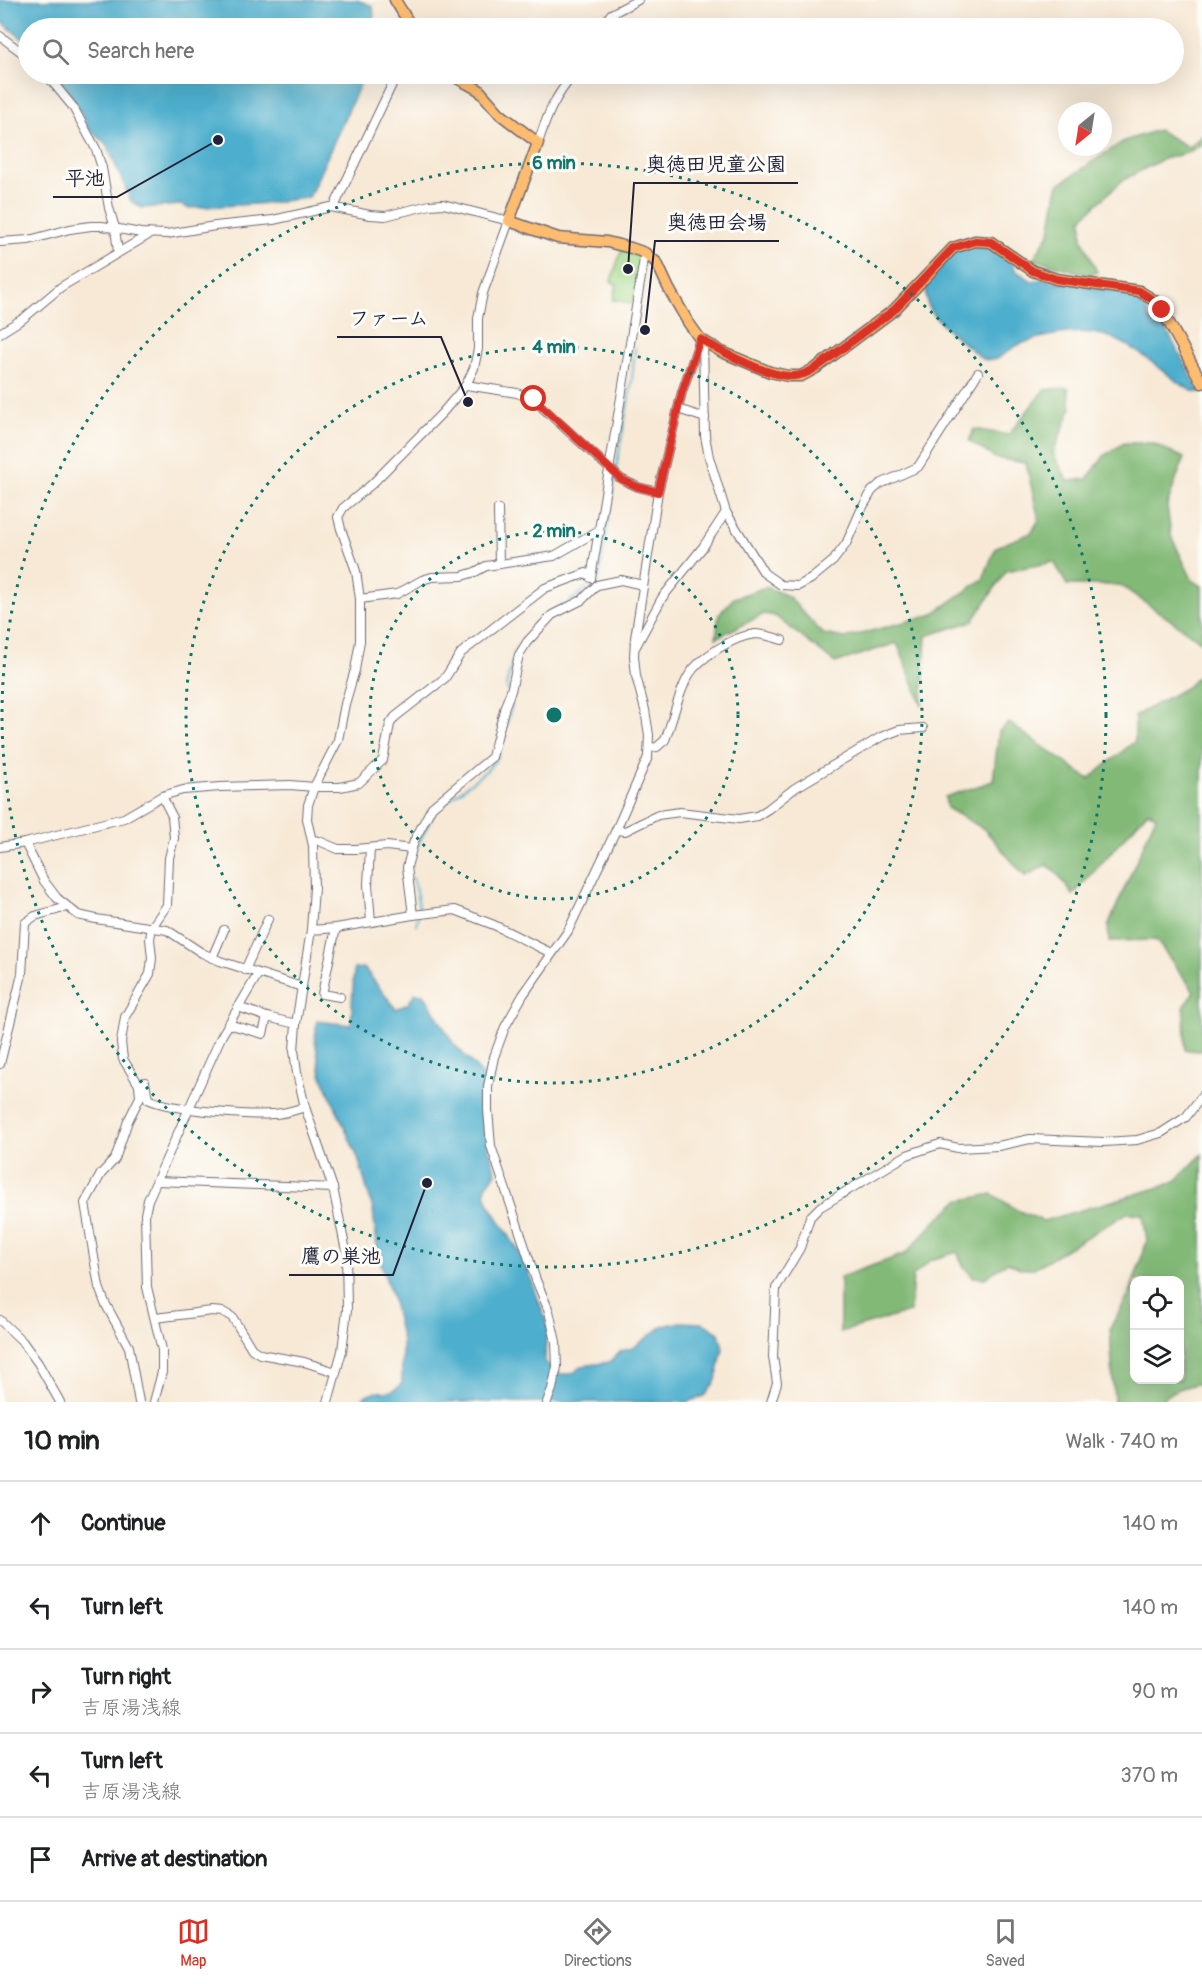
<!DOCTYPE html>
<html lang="en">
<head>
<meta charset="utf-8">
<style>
  :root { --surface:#fff; --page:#f6f6f6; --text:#202124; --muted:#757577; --line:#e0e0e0; --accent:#d93025 }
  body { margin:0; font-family:Pangolin,"Klee One",sans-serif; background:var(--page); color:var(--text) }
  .controls { position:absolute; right:18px; bottom:18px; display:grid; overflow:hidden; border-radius:12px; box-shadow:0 6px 24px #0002 }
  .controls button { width:54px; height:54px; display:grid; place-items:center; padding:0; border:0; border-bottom:2px solid var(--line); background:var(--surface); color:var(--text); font:30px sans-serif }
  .compass { position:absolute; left:1058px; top:102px; width:54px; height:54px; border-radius:50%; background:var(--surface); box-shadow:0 6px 24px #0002; rotate:210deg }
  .stop { position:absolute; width:18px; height:18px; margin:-14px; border:4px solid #d93025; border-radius:50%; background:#fff }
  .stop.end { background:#d93025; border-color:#fff; box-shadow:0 2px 6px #0008 }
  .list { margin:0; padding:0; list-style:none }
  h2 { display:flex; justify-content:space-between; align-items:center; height:78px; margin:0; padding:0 24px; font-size:26px }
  h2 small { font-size:20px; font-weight:400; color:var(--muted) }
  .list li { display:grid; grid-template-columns:39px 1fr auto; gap:18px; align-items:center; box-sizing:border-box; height:84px; padding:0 24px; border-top:2px solid var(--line) }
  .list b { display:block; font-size:22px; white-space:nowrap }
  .list p { margin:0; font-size:20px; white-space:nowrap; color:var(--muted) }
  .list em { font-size:20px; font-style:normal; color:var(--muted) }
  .icon { flex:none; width:33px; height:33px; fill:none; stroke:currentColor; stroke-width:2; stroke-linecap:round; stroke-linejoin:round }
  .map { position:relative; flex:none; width:1202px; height:1402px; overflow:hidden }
  .search { position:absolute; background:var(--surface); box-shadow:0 6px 24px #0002; left:18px; right:18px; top:18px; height:66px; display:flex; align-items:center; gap:15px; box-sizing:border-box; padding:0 21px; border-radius:33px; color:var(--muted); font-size:22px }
  .sheet { height:498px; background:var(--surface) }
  nav { display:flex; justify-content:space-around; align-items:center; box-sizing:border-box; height:84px; border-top:2px solid var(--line); background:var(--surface); font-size:16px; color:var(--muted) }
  nav a { display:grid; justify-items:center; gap:3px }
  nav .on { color:var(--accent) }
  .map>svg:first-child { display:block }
  .green { fill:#a3d98b; stroke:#627e63; stroke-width:1.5 }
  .forest { fill:#82b977; stroke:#526e59; stroke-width:1.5; fill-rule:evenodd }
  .water { fill:#4eafcd; stroke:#386884; stroke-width:1.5 }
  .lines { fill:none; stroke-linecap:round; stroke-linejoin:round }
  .stream { stroke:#4eafcd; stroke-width:2 }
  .minor-casing { stroke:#6d6871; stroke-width:10 }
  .major-casing { stroke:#6d6871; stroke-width:13 }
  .minor { stroke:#fff; stroke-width:8 }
  .major { stroke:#febc70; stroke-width:10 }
  .route { stroke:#d93025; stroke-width:8 }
  .ring { fill:none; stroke:#0f766e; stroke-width:3; stroke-dasharray:3 6 }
  .centre { fill:#0f766e; stroke:#fdfcf7; stroke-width:3 }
  .ring-label { font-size:18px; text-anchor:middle; font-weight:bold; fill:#0f766e; stroke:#fdfcf7; stroke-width:6; stroke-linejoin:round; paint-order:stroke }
  .leader { fill:none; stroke:#22223b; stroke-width:2 }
  .callout-dot { fill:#22223b; stroke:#fdfcf7; stroke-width:2 }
  .callout-label { font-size:20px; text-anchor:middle; font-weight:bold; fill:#22223b; stroke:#fdfcf7; stroke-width:6; stroke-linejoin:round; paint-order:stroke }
</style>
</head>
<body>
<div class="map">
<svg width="1202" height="1402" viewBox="0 0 1202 1402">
  <rect width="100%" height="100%" fill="#fdfcf7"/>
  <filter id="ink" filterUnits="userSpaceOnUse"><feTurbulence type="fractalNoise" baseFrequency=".0167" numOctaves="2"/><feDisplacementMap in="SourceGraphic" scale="12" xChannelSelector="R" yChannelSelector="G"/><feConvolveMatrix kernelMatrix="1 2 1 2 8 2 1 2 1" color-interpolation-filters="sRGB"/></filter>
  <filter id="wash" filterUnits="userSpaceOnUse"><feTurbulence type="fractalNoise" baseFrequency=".008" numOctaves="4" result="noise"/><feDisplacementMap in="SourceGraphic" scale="24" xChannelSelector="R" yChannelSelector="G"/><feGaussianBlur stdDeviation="1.35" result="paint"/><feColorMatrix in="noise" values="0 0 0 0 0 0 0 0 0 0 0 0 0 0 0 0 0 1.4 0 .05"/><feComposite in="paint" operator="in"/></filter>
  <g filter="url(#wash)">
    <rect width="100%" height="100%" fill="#f7e9d6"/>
    <!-- green -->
    <polygon class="green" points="622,249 642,257 638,291 630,304 619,300 613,300 617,285 611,281"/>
    <!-- forest -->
    <g class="forest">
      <polygon points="1158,130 1188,147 1202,136 1202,144 1187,153 1163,159 1123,180 1082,218 1082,238 1097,272 1089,275 1033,259 1050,232 1058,185 1124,141"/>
      <polygon points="1068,388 1071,409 1053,453 1068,481 1087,479 1105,455 1124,443 1152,443 1184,458 1167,505 1171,536 1193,581 1202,586 1202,642 1120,585 1067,585 1054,562 1006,571 973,621 926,636 922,705 897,643 835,663 775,616 764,614 716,638 719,614 734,598 766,587 788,596 823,634 845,638 931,615 983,579 996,547 1031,533 1039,520 1026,463 995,458 969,441 974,429 1008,435 1044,390"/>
      <polygon points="1202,670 1202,1051 1201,1051 1185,1050 1184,1007 1194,991 1156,940 1109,941 1108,926 1156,816 1148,811 1073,895 1057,873 1047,865 1025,876 984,829 947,808 945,797 993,781 999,731 1009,723 1089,779 1135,741 1135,716 1187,687 1201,673"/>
      <path d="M1202,1154V1383C1188,1386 1168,1389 1161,1402H1114L1110,1328L1129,1295L1147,1241L1143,1214L1127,1213L1034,1268L1021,1269L1008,1262L985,1278L973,1277L964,1267L957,1252L931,1260L913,1276L910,1312L840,1332V1277L905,1254L935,1222L958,1201L992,1194L1017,1210L1043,1221L1164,1186L1177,1180ZM1180,1280V1380H1134V1280Z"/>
    </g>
    <!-- water -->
    <g class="water">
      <polygon points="0,0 357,0 373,6 375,28 28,28 28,43 0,21"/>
      <polygon points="56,74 359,74 360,84 309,197 270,203 188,208 181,205 142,208 131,201 107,145 89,129 70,93"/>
      <path d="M985,244L1011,261L1016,271L1032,281L1042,279L1141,296L1150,320L1166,329L1200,392L1192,391L1181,384C1162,371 1143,353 1121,342C1092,326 1053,333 1023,343C1005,349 1003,363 982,359C970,348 937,322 930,310C925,302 925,287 929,278L953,250Z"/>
      <path d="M364,968L396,1009L408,1004L415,993L424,994L453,1043L483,1075C483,1112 484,1137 496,1173L486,1186L485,1193L489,1204L524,1259L549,1330L546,1339L545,1362L561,1374H572L582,1366L610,1362L621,1351L633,1348L663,1326L680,1322L703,1323L719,1333L723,1348L716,1380L706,1395L688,1402H360C372,1383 390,1400 402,1383V1341L392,1297L378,1255L373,1210L358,1158L321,1074L315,1040L317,1021L351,1025L354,969Z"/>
    </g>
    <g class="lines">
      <!-- stream -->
      <g class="stream">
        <polyline points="616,469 632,380 635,347"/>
        <polyline points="568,603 599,578 615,478"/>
        <polyline points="552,611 563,605"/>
        <polyline points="508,691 506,686 515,651 531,632"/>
        <polyline points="417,847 435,811 487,770 497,758 512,706 511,702"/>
        <polyline points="413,878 419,906 418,911"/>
        <polyline points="416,925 418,916"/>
      </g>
    </g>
  </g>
  <g filter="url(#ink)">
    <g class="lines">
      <!-- minor casing -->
      <g class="minor-casing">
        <g id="minor">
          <polyline points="602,28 611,14 638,0"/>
          <polyline points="0,36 28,57"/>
          <polyline points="46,74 73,107 96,149 102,168 109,208 115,228 118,252"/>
          <path d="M538,143C548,113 554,98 574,74"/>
          <polyline points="334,207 397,74"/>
          <polyline points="0,242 29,240 70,229 91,226 102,226 141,233 167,234 215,226 273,220 331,207 370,215 385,216 430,205 443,204 509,221 483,293 478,318 478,349 474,368 466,385 443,412 372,484 343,508 338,517 341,529 356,571 360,599 360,641 355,670 345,704 338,740 314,787 308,805 307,819 313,846 314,888 311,930 296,1024 294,1050 297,1073 305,1107 333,1188 346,1251 347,1310 342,1351 328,1402"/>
          <polyline points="0,333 24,318 61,287 150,234"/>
          <polyline points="703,341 705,436 709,457 726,512 764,573 781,585 798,586 811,579 833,561 846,544 861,510 872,491 880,484 918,467 978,373"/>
          <polyline points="466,385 517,393 534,400 621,479 638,487 658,492"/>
          <polyline points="678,409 705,418"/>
          <polyline points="498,509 499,564"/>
          <polyline points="591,578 645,253"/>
          <polyline points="360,599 397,594 422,580 432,577 462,576 475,572 486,566 554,556 594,533 600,532"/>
          <polyline points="636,646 662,598 703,547 726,512"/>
          <path d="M649,748L657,747L665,740C673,720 678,693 689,675C699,658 734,636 755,634C764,634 773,637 782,640"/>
          <polyline points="616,830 625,831 658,815 680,812 739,819 757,816 768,809 795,788 881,737 899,730 923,728"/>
          <polyline points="312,840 319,841 338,849 356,849 387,846 411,849"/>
          <polyline points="25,843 44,881 57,898 78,915 96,919 167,930 202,953 220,961 302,987"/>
          <polyline points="0,847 25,843 124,818 162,796 183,790 220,787 290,785 314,787 340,787 359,783 383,760 390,724 395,717 445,678 461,653 506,618 545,588 581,575 586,573 591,577"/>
          <polyline points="370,848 368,885 371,922"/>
          <polyline points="413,915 407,867 414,841 432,807 492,757 505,706 511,691 519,655 527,642 552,615 582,600 597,585 621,580 643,585"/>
          <polyline points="336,928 322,994 340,997"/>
          <polyline points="311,930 336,928 413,915 455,910 494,925 551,953"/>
          <polyline points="212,958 224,930"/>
          <polyline points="245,970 268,919"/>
          <polyline points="238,1007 267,1017 296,1024"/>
          <polyline points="228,1024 263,1034 267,1017"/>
          <polyline points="0,1064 22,974 25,923 35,916 67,907"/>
          <path d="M145,1082L148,1099C170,1110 248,1116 273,1114C284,1114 295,1110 305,1107"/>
          <polyline points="157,1181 333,1188"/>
          <polyline points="155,1318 212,1311 223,1312 232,1317 236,1323 252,1349 260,1354 304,1362 336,1372"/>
          <polyline points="0,1320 22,1341 38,1363 60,1402"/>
          <polyline points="139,1402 129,1347 105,1303 99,1287 85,1203 101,1174 115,1159 128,1121 140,1097 139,1085 123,1059 121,1042 125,1017 150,974 152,958 150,939 152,927 167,905 169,858 174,838 172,816 162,796"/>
          <polyline points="154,1402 162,1372 162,1350 147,1287 145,1214 148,1200 221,1037 258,974"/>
          <polyline points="547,1402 552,1389 557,1367 556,1342 549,1311 536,1280 491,1146 488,1110 488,1086 494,1057 505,1027 523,995 568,931 616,830 648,757 649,735 645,710 636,676 634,656 635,638 658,492 682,392 700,339"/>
          <polyline points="771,1402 777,1383 773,1357 776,1288 800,1248 810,1217 820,1207 907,1155 940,1144 958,1148 998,1146 1030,1139 1104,1142 1137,1140 1161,1133 1186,1117 1202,1096"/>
        </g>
      </g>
      <!-- major casing -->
      <g class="major-casing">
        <g id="major">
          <polyline points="395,0 412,28"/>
          <polyline points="450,74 479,90 500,114 538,143 509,221 558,238 607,242 631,248 645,253 657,263 669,289 688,322 700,339 722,352 770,372 788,376 801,376 816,368 894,310 953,248 975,241 991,242 1033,271 1056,279 1139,291 1155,301 1162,310 1202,383"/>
        </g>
      </g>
      <!-- minor -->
      <use href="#minor" class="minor"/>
      <!-- major -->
      <use href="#major" class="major"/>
    </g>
  </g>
  <g class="lines" filter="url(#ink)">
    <!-- route -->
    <path class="route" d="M534,399L621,479L638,487L658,492L682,392L700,339C721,351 765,375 789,376C799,377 807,373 816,368L894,310L953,248L975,241L991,242L1033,271L1056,279L1139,291L1155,301L1162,310"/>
  </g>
  <!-- distance rings -->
  <g class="ring">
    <circle cx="554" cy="715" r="184"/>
    <circle cx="554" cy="715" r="368"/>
    <circle cx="554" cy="715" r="552"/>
  </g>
  <circle cx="554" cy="715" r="9" class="centre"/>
  <g class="ring-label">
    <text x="554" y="169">6 min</text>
    <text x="554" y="353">4 min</text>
    <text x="554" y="537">2 min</text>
  </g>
  <!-- callouts -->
  <path class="leader" d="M628 269L634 183H798M218 140L117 197H53M645 330L655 241H779M468 402L441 337H337M427 1183L393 1275H289"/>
  <g class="callout-dot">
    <circle cx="628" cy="269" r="6"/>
    <circle cx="218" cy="140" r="6"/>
    <circle cx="645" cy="330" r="6"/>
    <circle cx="468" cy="402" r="6"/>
    <circle cx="427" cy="1183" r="6"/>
  </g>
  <g class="callout-label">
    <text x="716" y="171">奥徳田児童公園</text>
    <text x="85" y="185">平池</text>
    <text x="717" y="229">奥徳田会場</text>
    <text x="389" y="325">ファーム</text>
    <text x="341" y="1263">鷹の巣池</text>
  </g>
</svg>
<div class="controls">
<button><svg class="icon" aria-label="locate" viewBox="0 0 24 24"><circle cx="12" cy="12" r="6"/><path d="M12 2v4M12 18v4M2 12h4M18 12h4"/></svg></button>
<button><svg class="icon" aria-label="layers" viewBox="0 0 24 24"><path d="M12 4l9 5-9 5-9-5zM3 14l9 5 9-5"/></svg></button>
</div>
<svg class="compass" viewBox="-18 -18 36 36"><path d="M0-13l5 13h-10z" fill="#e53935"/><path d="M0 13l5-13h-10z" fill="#757577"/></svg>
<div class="stop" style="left:534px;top:399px"></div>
<div class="stop end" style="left:1162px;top:310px"></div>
<div class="search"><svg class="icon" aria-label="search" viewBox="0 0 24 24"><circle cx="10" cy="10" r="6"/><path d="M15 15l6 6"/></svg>Search here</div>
</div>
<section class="sheet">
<h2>10 min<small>Walk · 740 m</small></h2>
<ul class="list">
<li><svg class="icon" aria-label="ahead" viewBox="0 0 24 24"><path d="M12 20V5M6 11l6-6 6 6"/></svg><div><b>Continue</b></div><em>140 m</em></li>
<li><svg class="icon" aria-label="left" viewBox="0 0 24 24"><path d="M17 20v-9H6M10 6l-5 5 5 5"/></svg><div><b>Turn left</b></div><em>140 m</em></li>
<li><svg class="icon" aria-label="right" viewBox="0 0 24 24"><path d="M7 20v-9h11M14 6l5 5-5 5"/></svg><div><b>Turn right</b><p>吉原湯浅線</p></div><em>90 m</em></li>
<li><svg class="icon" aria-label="left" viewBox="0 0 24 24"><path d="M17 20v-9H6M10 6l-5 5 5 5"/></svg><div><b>Turn left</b><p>吉原湯浅線</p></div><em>370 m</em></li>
<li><svg class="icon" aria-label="arrive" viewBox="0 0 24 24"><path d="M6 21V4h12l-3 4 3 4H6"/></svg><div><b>Arrive at destination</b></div></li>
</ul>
</section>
<nav>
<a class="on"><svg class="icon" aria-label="map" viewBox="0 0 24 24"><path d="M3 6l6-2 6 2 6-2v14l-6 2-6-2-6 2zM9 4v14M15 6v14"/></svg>Map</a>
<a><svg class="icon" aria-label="directions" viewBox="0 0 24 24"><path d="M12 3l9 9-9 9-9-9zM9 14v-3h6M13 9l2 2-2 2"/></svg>Directions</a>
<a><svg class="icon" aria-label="saved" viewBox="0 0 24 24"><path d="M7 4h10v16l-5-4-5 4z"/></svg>Saved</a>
</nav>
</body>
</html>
